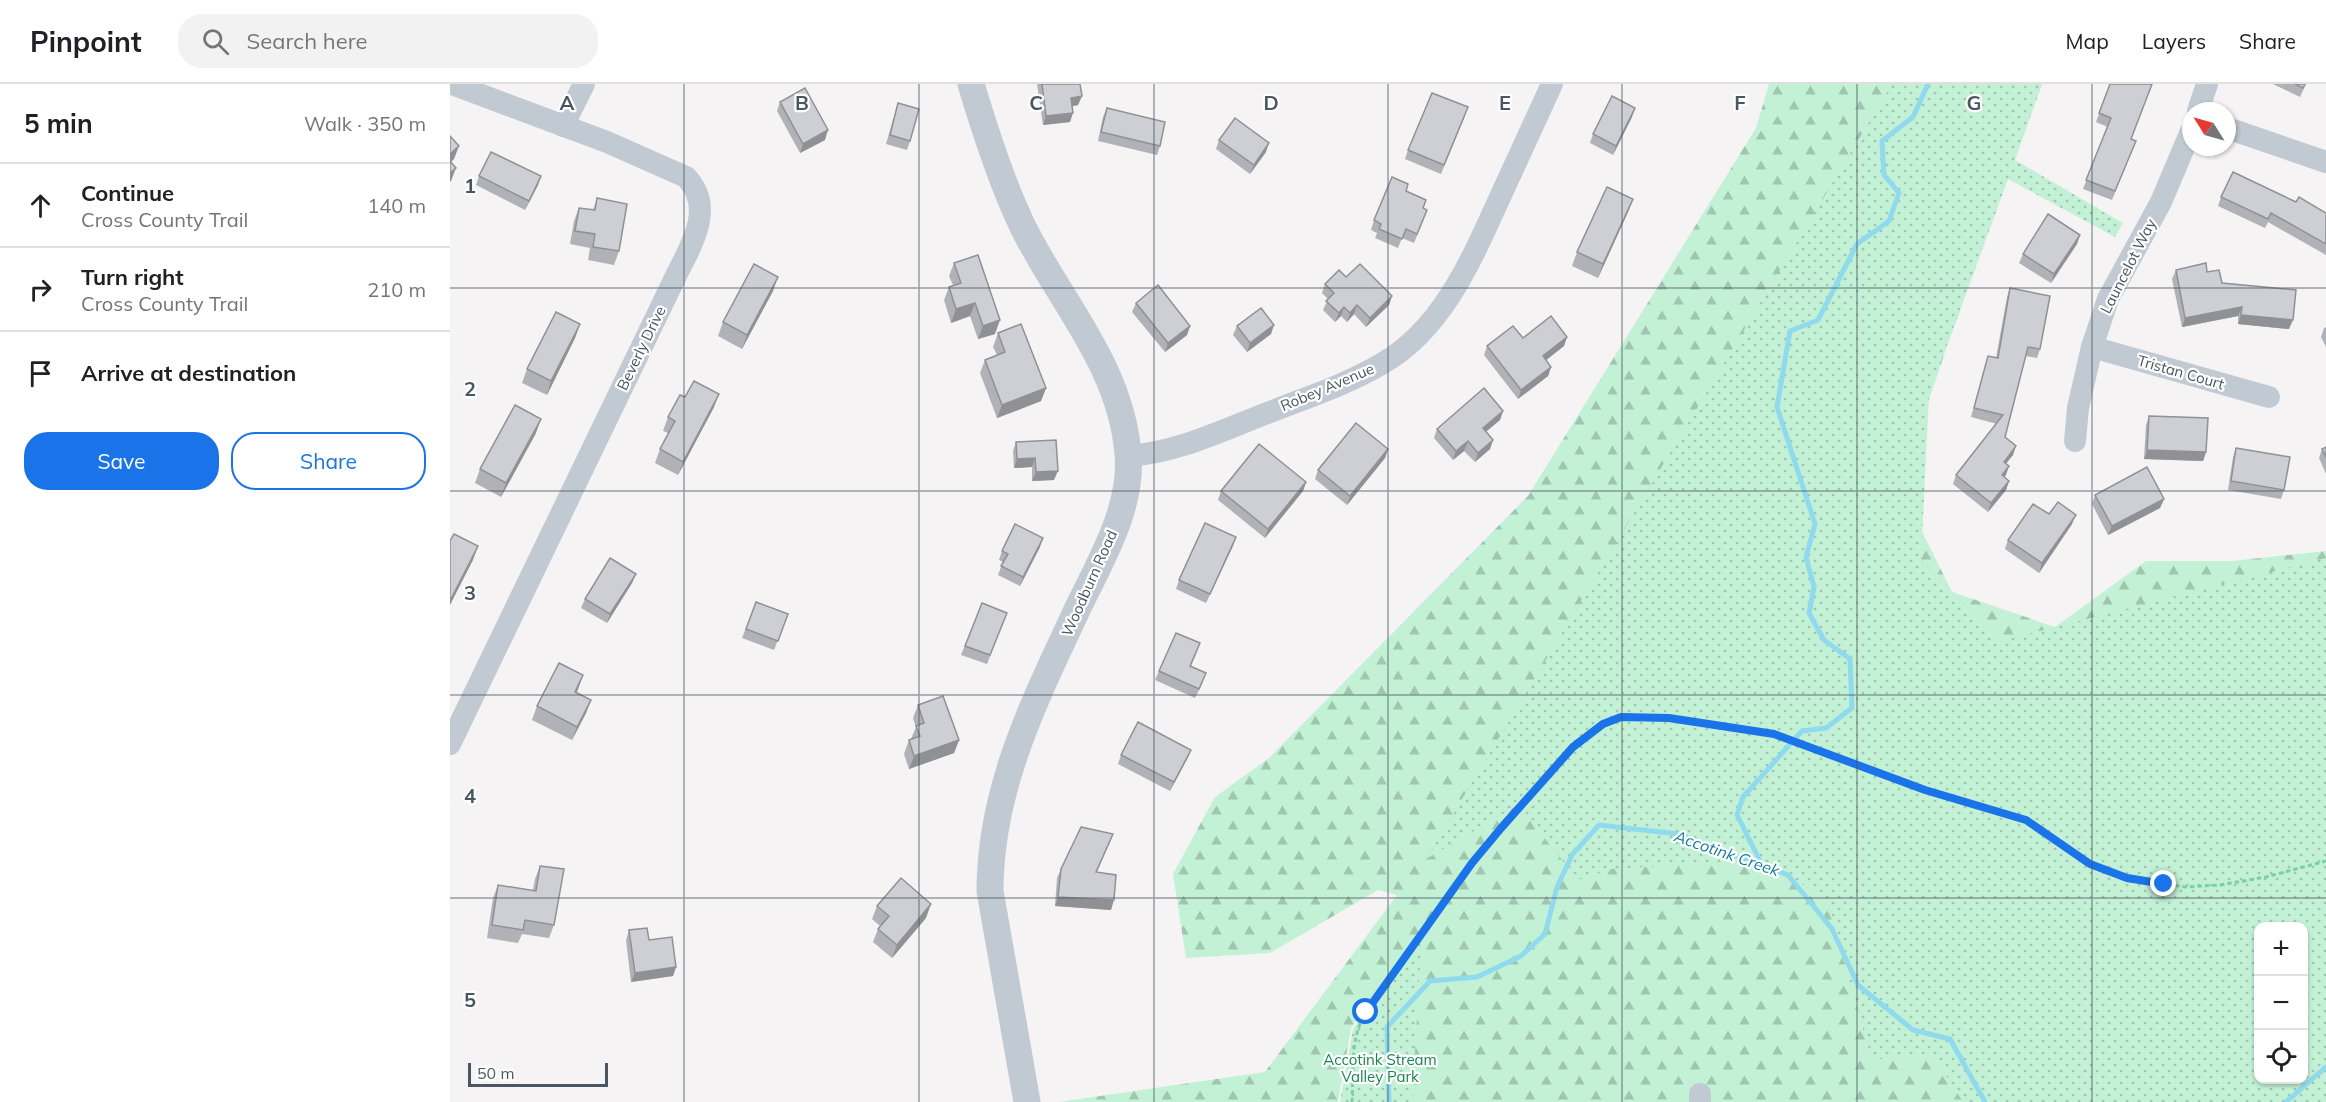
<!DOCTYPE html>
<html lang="en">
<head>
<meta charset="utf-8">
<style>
  :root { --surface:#fff; --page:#f2f2f2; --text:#202124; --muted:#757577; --line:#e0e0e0; --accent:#1a73e8 }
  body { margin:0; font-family:Mulish,sans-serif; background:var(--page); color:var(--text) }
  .controls { position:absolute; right:18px; bottom:18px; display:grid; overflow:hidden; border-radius:12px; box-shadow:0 2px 4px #0004 }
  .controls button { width:54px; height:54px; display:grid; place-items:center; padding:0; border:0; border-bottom:2px solid var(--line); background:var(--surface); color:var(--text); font:30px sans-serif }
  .compass { position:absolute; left:1732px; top:18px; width:54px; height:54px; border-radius:50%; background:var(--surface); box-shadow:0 2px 4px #0004; rotate:307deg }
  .scale { position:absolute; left:18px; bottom:15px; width:140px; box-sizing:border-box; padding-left:6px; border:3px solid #4a5661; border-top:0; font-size:16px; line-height:21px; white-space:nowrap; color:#4a5661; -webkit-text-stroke:4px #fff; paint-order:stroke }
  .stop { position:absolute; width:18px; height:18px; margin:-14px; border:4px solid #1a73e8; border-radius:50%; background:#fff }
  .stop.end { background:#1a73e8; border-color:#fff; box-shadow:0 2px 6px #0008 }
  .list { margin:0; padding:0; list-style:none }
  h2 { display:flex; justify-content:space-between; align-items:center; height:78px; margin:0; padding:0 24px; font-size:26px }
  h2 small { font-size:20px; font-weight:400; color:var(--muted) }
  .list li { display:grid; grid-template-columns:39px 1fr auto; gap:18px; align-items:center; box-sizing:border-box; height:84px; padding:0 24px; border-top:2px solid var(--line) }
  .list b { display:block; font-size:22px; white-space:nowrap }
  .list p { margin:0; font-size:20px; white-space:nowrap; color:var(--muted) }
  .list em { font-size:20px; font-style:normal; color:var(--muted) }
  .actions { display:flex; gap:12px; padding:18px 24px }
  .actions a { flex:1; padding:14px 0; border:2px solid var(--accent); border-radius:24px; text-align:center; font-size:21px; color:var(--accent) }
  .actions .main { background:var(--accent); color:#fff }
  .icon { flex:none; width:33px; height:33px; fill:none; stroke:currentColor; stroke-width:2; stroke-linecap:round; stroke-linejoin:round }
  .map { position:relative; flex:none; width:1876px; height:1018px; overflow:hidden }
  header { display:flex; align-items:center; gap:36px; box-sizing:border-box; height:84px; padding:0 30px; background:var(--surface); border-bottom:2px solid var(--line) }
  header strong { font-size:28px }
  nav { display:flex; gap:33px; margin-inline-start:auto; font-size:21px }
  .search { width:420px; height:54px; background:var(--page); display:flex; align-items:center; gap:15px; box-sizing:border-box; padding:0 21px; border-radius:24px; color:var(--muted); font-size:22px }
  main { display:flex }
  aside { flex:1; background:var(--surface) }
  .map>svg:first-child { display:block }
  .forest { fill:url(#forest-firs); fill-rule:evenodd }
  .park { fill:url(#park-dots); fill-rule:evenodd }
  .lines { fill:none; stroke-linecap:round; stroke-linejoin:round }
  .stream { stroke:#90daee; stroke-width:5 }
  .path { stroke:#7ad0a6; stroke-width:3; stroke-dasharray:4.5 3; stroke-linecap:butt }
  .minor { stroke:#c1cad2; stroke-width:22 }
  .tertiary { stroke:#c1cad2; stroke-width:27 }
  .wall { fill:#b0b2b7 }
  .shaded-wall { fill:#909195 }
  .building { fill:#cdcfd5; stroke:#909195; stroke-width:1.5 }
  .route { stroke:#1a73e8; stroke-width:8 }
  .grid { fill:none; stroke:#4a5661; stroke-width:1.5; stroke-opacity:0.55 }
  .labels { text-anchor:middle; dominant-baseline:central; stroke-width:4.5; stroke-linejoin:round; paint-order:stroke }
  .street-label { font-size:15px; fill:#4a5661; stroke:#fff }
  .park-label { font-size:15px; fill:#17864f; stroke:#fff }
  .water-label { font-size:16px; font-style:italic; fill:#0c7c9b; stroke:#fff }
  .grid-label { font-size:20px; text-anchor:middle; font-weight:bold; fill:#4a5661; stroke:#fff; stroke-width:4.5; stroke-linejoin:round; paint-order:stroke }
</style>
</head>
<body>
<header>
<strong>Pinpoint</strong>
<div class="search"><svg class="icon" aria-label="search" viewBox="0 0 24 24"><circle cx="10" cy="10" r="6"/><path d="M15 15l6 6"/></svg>Search here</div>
<nav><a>Map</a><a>Layers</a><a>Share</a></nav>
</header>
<main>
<aside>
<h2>5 min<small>Walk · 350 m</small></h2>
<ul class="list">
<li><svg class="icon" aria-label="ahead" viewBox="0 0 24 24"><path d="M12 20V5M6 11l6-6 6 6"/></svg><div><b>Continue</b><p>Cross County Trail</p></div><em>140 m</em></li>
<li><svg class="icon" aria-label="right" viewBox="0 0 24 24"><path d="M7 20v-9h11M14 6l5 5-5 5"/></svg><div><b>Turn right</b><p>Cross County Trail</p></div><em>210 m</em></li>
<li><svg class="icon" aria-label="arrive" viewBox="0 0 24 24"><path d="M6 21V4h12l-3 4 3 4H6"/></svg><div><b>Arrive at destination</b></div></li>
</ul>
<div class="actions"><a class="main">Save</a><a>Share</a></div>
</aside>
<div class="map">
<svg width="1876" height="1018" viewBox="0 0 1876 1018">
  <defs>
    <pattern id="forest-firs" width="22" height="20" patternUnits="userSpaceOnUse" patternTransform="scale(1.5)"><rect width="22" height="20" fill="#c3f1d5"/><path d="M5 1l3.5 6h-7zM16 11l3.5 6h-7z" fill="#a0c6b0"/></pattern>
    <pattern id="park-dots" width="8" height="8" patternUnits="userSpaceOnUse" patternTransform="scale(1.5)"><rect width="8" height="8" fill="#c3f1d5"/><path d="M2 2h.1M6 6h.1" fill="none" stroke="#a0c6b0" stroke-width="1.8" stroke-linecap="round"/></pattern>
  </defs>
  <rect width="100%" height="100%" fill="#f5f3f3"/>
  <!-- forest -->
  <path class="forest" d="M1319,0H1592L1496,265L1450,403L1502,508L1605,543L1696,477H1782L1876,467V1018H960L969,848L901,944L888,1018H609L815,988L947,811L928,806L820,869L736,874L723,790L765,713L819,674L1078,412L1306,44ZM1808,842H1854V996H1808Z"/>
  <!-- park -->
  <g class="park">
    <path d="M1442,0H1592L1565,76L1673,139L1665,153L1558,95L1479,310L1471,476L1551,557L1876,474V1018H1513L1482,969L1422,976L1374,809L1294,777L1162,785L1128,796L1068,721L976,775ZM1808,842H1854V996H1808Z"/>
    <polygon points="972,847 962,1018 890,1018 903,945"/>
  </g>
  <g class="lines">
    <!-- stream -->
    <g class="stream">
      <polyline points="1312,781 1287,731 1293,713 1352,647 1376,644 1402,624 1400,575 1374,556 1359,529 1364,503 1356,473 1365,440 1327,323 1340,247 1368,236 1407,160 1439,137 1449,109 1434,91 1432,57 1463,33 1478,0"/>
      <polyline points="939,1018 937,943 980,897 1027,893 1071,872 1095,850 1107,803 1122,771 1149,741 1228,750 1338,791 1382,845 1408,901 1463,946 1500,955 1535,1018"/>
      <polyline points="1836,1018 1876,983"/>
    </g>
    <!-- path -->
    <path class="path" d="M902,1018C904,988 899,955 916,928L1022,779L1052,743L1123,663L1153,640L1171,633L1219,634L1324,650L1475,706L1576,736L1640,780L1677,794L1735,803L1770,801L1816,793L1876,777"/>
    <!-- minor -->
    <g class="minor">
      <polyline points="1748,27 1757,0"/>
      <polyline points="113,42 134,0"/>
      <polyline points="1777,44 1876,78"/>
      <polyline points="1642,263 1819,313"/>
      <polyline points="1625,357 1628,324 1642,263 1658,215 1711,118 1741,47"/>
      <path d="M679,372C729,368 773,346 820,328C858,313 898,300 933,279C994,244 1023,172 1051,111C1068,74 1085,37 1102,0"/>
      <path d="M0,660L223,198C239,164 267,125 236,93L157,58L2,0"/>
      <polyline points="1250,1010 1250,1018"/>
    </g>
    <!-- tertiary -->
    <path class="tertiary" d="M521,0C535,47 551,97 572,141C609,217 671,281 678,370C683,425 649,479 626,528C584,618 540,705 540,807L577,1018"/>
  </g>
  <!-- wall -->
  <g class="wall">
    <polygon points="587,0 630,0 632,12 628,21 622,22 620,38 593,41"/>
    <polygon points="1660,0 1681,55 1682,66 1662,116 1633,105 1658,43 1646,38"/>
    <polygon points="1823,0 1856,0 1850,13"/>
    <polygon points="330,18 375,56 350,69 327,27"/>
    <polygon points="448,19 460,57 457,66 436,60"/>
    <polygon points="657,24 710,62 707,71 648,57 653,33"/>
    <polygon points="1015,32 991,90 955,75 958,66"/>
    <polygon points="1182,33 1163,71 1140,59 1143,50"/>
    <polygon points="769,56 816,68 800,90 766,65"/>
    <polygon points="29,92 88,101 75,126 26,101"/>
    <polygon points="956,107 973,124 974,135 964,159 952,154 948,164 925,154 927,149 921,146 924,136"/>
    <polygon points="1771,113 1846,118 1876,129 1876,171 1818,138 1815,144 1768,122"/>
    <polygon points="147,114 169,167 164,181 138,176 140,164 120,160 124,137 129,124 143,126"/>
    <polygon points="1183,115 1178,128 1148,194 1122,182 1127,168"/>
    <polygon points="1630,151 1627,160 1601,199 1569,179 1573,170"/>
    <polygon points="504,179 545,250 528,255 520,232 501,239 494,216 499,203 503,201 499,192"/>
    <polygon points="1726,186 1757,188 1839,245 1788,240 1788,232 1732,243 1722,195"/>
    <polygon points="896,193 942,212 939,221 916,243 904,230 897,238 891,232 885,238 873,226 878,215 872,209 875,200"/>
    <polygon points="1560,204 1590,265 1587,274 1576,272 1555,353 1563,371 1556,379 1556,391 1554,393 1559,397 1556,406 1538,428 1503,400 1506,391 1547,340 1521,333 1535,281 1538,272 1546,274 1557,213"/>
    <polygon points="323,207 292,265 268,252 273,238"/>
    <polygon points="686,219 740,242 737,251 715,268 682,228"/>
    <polygon points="130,240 125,254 97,311 72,299 77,285"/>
    <polygon points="787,242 821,250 797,268 783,251"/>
    <polygon points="1876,243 1876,263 1871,253 1874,244"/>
    <polygon points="548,249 596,304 591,317 547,334 530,289 535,276 547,271 543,263"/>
    <polygon points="1117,253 1114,262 1096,276 1101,283 1098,292 1068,315 1034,271 1037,262 1073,254"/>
    <polygon points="235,313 264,323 228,391 205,379 210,365 218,349 213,347 218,333"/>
    <polygon points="1053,327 1050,336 1036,348 1043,356 1040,365 1025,378 1014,367 1003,376 984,354 987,345"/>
    <polygon points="1699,332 1756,368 1753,377 1694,375 1696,341"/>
    <polygon points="86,349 51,413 25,399 30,385"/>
    <polygon points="606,356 604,396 582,397 582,383 564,384 563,367 566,358"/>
    <polygon points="1876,363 1876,390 1869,374 1872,365"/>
    <polygon points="1786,364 1834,406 1831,415 1778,406 1783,373"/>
    <polygon points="938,365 935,374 897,421 865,395 868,386"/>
    <polygon points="856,398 853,407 815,454 768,416 771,407"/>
    <polygon points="1645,411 1714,415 1710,424 1658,451 1642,420"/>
    <polygon points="1599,430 1622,440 1589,489 1555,465 1558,456"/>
    <polygon points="786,453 756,519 726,505 729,496"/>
    <polygon points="590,463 570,502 548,491 553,478 549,476 552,467"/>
    <polygon points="186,490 182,499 157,539 131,524 135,515"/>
    <polygon points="306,518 338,530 324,566 292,554"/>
    <polygon points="532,519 557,529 537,580 511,571"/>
    <polygon points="747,568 741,582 753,598 745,614 705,596 709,587"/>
    <polygon points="133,591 127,608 141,616 136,629 122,656 82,636 87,622"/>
    <polygon points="468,621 509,656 504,669 459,685 454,670 459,656 461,655 466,643 463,634"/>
    <polygon points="741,666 737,675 720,707 668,680 671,671"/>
    <polygon points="663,750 647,788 661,826 605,822 607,794 611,785"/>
    <polygon points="90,782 104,841 99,854 72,850 68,859 37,854 43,814 48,801 83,806 85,795"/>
    <polygon points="427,822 476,834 442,874 423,858 428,845 430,842 422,835"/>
    <polygon points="179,846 199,856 226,883 223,892 181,898 176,856"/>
  </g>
  <!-- shaded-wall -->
  <g class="shaded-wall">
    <polygon points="632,12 628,21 618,23 621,14"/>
    <polygon points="1185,24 1182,33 1163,71 1166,62"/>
    <polygon points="623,29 620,38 593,41 596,32"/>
    <polygon points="378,46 375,56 350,69 353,60"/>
    <polygon points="819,59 816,68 800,90 804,81"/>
    <polygon points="9,62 4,75 0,79 0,70"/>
    <polygon points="6,84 1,97 0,98 0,89"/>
    <polygon points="91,92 88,101 75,126 79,117"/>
    <polygon points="1183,115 1178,128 1148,194 1153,180"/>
    <polygon points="1630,151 1627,160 1601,199 1604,190"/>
    <polygon points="328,193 323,207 292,265 297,251"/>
    <polygon points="942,212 939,221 916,243 920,234"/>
    <polygon points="525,219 520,232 501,239 506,225"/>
    <polygon points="907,221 904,230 897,238 900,229"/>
    <polygon points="894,223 891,232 885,238 889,229"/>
    <polygon points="1792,223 1788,232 1732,243 1735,234"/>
    <polygon points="1791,231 1843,236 1839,245 1788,240"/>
    <polygon points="550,236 545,250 528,255 533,242"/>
    <polygon points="130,240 125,254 97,311 101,297"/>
    <polygon points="824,241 821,250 797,268 800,259"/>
    <polygon points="740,242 737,251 715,268 718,259"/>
    <polygon points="1117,253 1114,262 1090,281 1093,272"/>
    <polygon points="1101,283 1098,292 1068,315 1071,306"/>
    <polygon points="596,304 591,317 547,334 552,321"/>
    <polygon points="269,310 264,323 228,391 233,378"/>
    <polygon points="1053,327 1050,336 1029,353 1033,344"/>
    <polygon points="91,335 86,349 51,413 56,399"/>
    <polygon points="1043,356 1040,365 1025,378 1028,369"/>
    <polygon points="1018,357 1014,367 1003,376 1006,367"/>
    <polygon points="1566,362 1563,371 1550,387 1554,378"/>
    <polygon points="938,365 935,374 897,421 900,412"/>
    <polygon points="1697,366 1756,368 1753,377 1694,375"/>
    <polygon points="585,374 582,383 564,384 567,375"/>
    <polygon points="1559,382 1556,391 1548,400 1552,391"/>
    <polygon points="608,387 604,396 582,397 586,388"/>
    <polygon points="1559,397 1556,406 1538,428 1541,419"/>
    <polygon points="856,398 853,407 815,454 818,445"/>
    <polygon points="1714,415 1710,424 1658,451 1662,442"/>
    <polygon points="1626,431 1622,440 1589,489 1592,479"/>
    <polygon points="786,453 783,462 756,519 760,510"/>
    <polygon points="593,454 590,463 570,502 573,493"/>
    <polygon points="28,462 23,476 0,521 0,517"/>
    <polygon points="186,490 182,499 157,539 160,530"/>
    <polygon points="133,591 128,605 120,621 125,608"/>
    <polygon points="141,616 136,629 122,656 127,643"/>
    <polygon points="509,656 504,669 459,685 464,672"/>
    <polygon points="741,666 737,675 720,707 724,698"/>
    <polygon points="608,813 664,816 661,826 605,822"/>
    <polygon points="481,820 476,834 442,874 447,861"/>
    <polygon points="226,883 223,892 181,898 185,889"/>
  </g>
  <!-- building -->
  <g class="building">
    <polygon points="592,0 630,0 632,12 621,14 623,29 596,32"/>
    <polygon points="1660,0 1702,0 1681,55 1686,57 1665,107 1636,96 1661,34 1649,29"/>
    <polygon points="1845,0 1855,0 1853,4"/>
    <polygon points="355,4 378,46 353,60 330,18"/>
    <polygon points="982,9 1018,23 994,81 958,66"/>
    <polygon points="1162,12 1185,24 1166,62 1143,50"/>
    <polygon points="448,19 469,25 460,57 440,51"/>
    <polygon points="657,24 715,38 710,62 651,48"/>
    <polygon points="785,34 819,59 804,81 769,56"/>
    <polygon points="0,52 9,62 0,70"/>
    <polygon points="41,68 91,92 79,117 29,92"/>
    <polygon points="0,77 6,84 0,89"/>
    <polygon points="1783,88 1846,118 1849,113 1876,129 1876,160 1821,129 1818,135 1771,113"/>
    <polygon points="942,93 958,100 956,107 976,116 973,124 977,126 967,150 956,145 952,155 929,145 931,140 924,136"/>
    <polygon points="1157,103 1183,115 1153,180 1127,168"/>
    <polygon points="147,114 177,120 169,167 143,163 145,150 125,147 129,124 145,126"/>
    <polygon points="1598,130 1630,151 1604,190 1573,170"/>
    <polygon points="528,171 550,236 533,242 525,219 506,225 499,203 511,199 504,179"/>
    <polygon points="1756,179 1757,188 1769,186 1772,199 1846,206 1843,236 1791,231 1792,223 1735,234 1726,186"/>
    <polygon points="304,180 328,193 297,251 273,238"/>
    <polygon points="910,180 942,212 920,234 907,221 900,229 894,223 889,229 876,217 884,209 875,200 889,186 896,193"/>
    <polygon points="708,201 740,242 718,259 686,219"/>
    <polygon points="1560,204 1600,212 1590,265 1578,263 1555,353 1566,362 1554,378 1559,382 1552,391 1559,397 1541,419 1506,391 1553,331 1524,324 1538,272 1548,274"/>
    <polygon points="811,224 824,241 800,259 787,242"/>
    <polygon points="106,228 130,240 101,297 77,285"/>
    <polygon points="1101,232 1117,253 1093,272 1101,283 1071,306 1037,262 1063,242 1073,254"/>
    <polygon points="571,240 596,304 552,321 535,276 555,268 548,249"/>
    <polygon points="244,297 269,310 233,378 210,365 225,337 218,333 230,311 235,313"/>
    <polygon points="1034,304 1053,327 1033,344 1043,356 1028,369 1018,357 1006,367 987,345"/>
    <polygon points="65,321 91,335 56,399 30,385"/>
    <polygon points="1699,332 1758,334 1756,368 1697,366"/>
    <polygon points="906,339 938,365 900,412 868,386"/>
    <polygon points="606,356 608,387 586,388 585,374 567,375 566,358"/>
    <polygon points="809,360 856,398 818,445 771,407"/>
    <polygon points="1876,363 1876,373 1872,365"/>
    <polygon points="1786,364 1840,373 1834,406 1781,397"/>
    <polygon points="1697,383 1714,415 1662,442 1645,411"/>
    <polygon points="1608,418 1626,431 1592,479 1558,456 1583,420 1599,430"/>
    <polygon points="755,439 786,453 760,510 729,496"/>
    <polygon points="565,440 593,454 573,493 551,482 558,470 552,467"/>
    <polygon points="4,450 28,462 0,517 0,457"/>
    <polygon points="160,474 186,490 160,530 135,515"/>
    <polygon points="306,518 338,530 328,557 296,545"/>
    <polygon points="532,519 557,529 540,571 515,562"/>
    <polygon points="726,549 750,559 740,582 756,589 749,605 709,587"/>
    <polygon points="109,579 133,591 125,608 141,616 127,643 87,622"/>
    <polygon points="493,612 509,656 464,672 459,656 470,652 466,642 474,639 468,621"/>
    <polygon points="688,638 741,666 724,698 671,671"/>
    <polygon points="631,743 663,750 646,788 666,791 664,816 608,813 611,785"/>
    <polygon points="90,782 114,785 104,841 75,836 73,846 42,841 48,801 86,807"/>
    <polygon points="451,794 481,820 447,861 428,845 439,832 427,822"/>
    <polygon points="197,844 199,856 222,853 226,883 185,889 179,846"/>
  </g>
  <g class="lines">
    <!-- route -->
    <polyline class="route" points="916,928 1022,779 1052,743 1123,663 1153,640 1171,633 1219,634 1324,650 1475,706 1576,736 1640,780 1677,794 1714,800"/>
  </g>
  <!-- grid -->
  <path class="grid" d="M234,0V1018M469,0V1018M704,0V1018M938,0V1018M1172,0V1018M1407,0V1018M1642,0V1018M0,204H1876M0,407H1876M0,611H1876M0,814H1876"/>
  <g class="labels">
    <!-- street labels -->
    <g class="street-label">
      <text transform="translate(1678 182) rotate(-63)">Launcelot Way</text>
      <text transform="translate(191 264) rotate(-64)">Beverly Drive</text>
      <text transform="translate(1731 288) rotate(16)">Tristan Court</text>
      <text transform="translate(877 303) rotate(-23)">Robey Avenue</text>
      <text transform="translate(639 499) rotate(-66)">Woodburn Road</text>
    </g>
    <!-- park labels -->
    <g class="park-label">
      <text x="930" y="975">Accotink Stream<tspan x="930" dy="17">Valley Park</tspan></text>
    </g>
    <!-- water labels -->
    <g class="water-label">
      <text transform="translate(1277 769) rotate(19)">Accotink Creek</text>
    </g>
  </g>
  <g class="grid-label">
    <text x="117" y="26">A</text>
    <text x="352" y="26">B</text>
    <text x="586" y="26">C</text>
    <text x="821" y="26">D</text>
    <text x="1055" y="26">E</text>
    <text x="1290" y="26">F</text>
    <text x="1524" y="26">G</text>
    <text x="20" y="109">1</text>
    <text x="20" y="312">2</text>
    <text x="20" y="516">3</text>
    <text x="20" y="719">4</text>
    <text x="20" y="923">5</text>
  </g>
</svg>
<div class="controls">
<button>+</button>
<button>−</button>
<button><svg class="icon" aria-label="locate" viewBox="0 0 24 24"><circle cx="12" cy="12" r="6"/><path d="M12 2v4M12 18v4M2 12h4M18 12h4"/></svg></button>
</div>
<svg class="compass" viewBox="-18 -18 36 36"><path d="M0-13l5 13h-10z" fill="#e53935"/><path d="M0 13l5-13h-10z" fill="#757577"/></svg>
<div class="scale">50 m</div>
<div class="stop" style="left:916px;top:928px"></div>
<div class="stop end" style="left:1714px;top:800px"></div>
</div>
</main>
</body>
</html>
